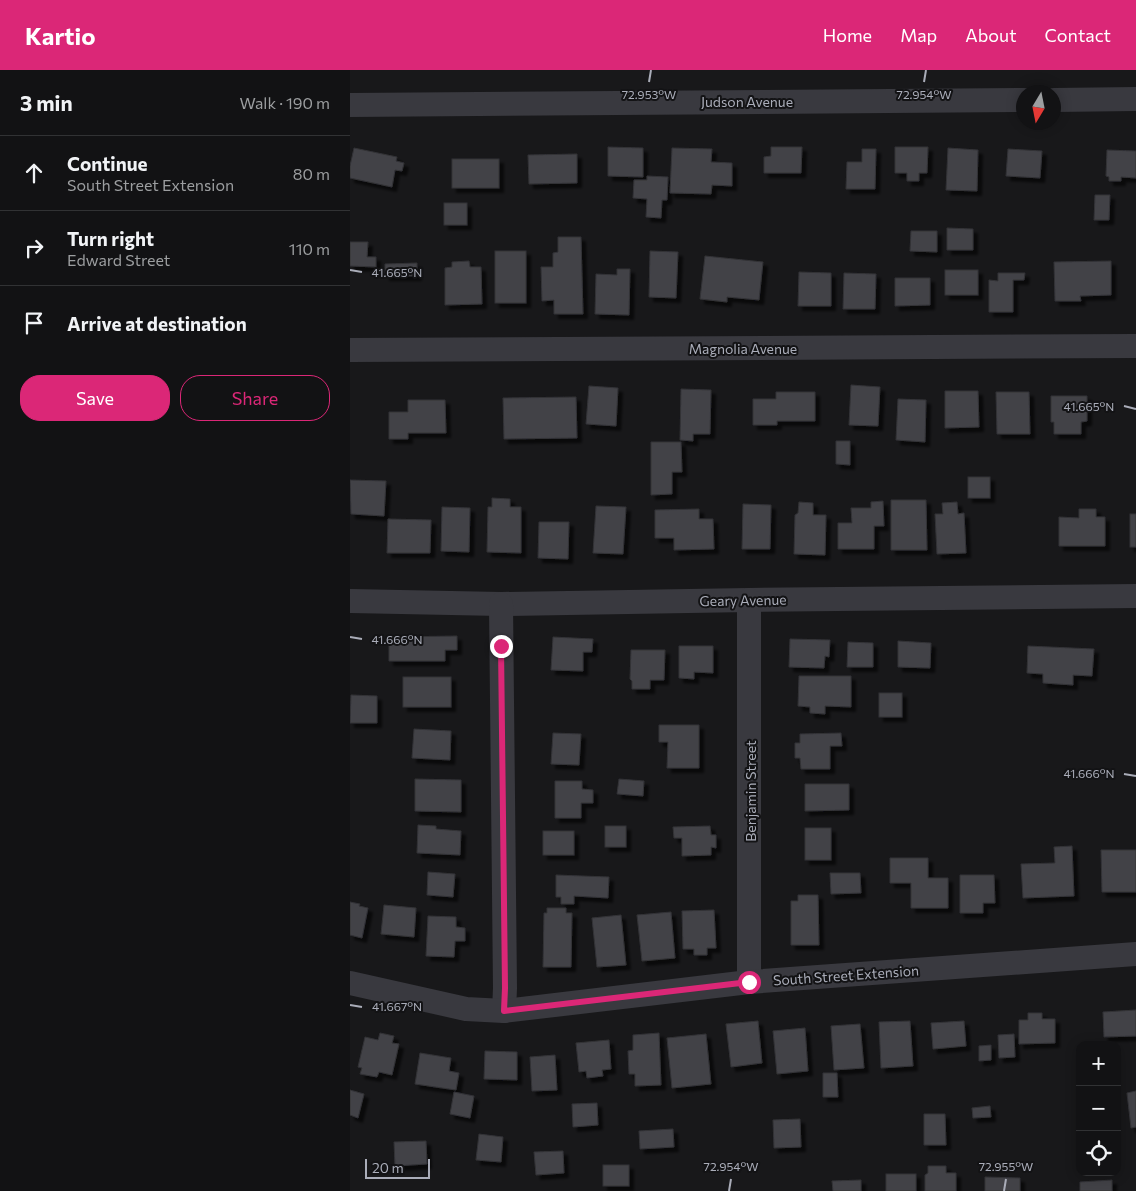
<!DOCTYPE html>
<html lang="en">
<head>
<meta charset="utf-8">
<style>
  :root { --surface:#121214; --page:#1b1b1d; --text:#f1f3f6; --muted:#9c9ea0; --line:#313234; --accent:#db2777 }
  body { margin:0; font-family:Commissioner,sans-serif; background:var(--page); color:var(--text) }
  .controls { position:absolute; right:15px; bottom:15px; display:grid; overflow:hidden; border-radius:10px; box-shadow:0 2px 12px #0003 }
  .controls button { width:45px; height:45px; display:grid; place-items:center; padding:0; border:0; border-bottom:1px solid var(--line); background:var(--surface); color:var(--text); font:25px sans-serif }
  .compass { position:absolute; left:666px; top:15px; width:45px; height:45px; border-radius:50%; background:var(--surface); box-shadow:0 2px 12px #0003; rotate:190deg }
  .scale { position:absolute; left:15px; bottom:12px; width:65px; box-sizing:border-box; padding-left:5px; border:2px solid #aaadb9; border-top:0; font-size:14px; line-height:18px; white-space:nowrap; color:#aaadb9; -webkit-text-stroke:4px #131315; paint-order:stroke }
  .stop { position:absolute; width:15px; height:15px; margin:-11px; border:4px solid #db2777; border-radius:50%; background:#fff }
  .stop.end { background:#db2777; border-color:#fff; box-shadow:0 1px 5px #0008 }
  .list { margin:0; padding:0; list-style:none }
  h2 { display:flex; justify-content:space-between; align-items:center; height:65px; margin:0; padding:0 20px; font-size:21px }
  h2 small { font-size:16px; font-weight:400; color:var(--muted) }
  .list li { display:grid; grid-template-columns:32px 1fr auto; gap:15px; align-items:center; box-sizing:border-box; height:75px; padding:0 20px; border-top:1px solid var(--line) }
  .list b { display:block; font-size:19px; white-space:nowrap }
  .list p { margin:0; font-size:16px; white-space:nowrap; color:var(--muted) }
  .list em { font-size:16px; font-style:normal; color:var(--muted) }
  .actions { display:flex; gap:10px; padding:15px 20px }
  .actions a { flex:1; padding:11px 0; border:1px solid var(--accent); border-radius:20px; text-align:center; font-size:18px; color:var(--accent) }
  .actions .main { background:var(--accent); color:#fff }
  .icon { flex:none; width:28px; height:28px; fill:none; stroke:currentColor; stroke-width:2; stroke-linecap:round; stroke-linejoin:round }
  .map { position:relative; flex:none; width:786px; height:1121px; overflow:hidden }
  header { display:flex; align-items:center; gap:30px; box-sizing:border-box; height:70px; padding:0 25px; background:var(--accent); color:#fff }
  header strong { font-size:24px }
  nav { display:flex; gap:28px; margin-inline-start:auto; font-size:18px }
  main { display:flex }
  aside { flex:1; background:var(--surface) }
  .map>svg:first-child { display:block }
  .building { fill:#424247; stroke:#323236; filter:url(#shadow) }
  .lines { fill:none; stroke-linecap:round; stroke-linejoin:round }
  .minor { stroke:#39393f; stroke-width:24 }
  .route { stroke:#db2777; stroke-width:6 }
  .ticks { fill:none; stroke:#aaadb9; stroke-width:2 }
  .labels { text-anchor:middle; dominant-baseline:central; stroke-width:4; stroke-linejoin:round; paint-order:stroke }
  .street-label { font-size:14px; fill:#aaadb9; stroke:#131315 }
  .ticks-label { font-size:12px; text-anchor:middle; fill:#aaadb9; stroke:#131315; stroke-width:4; stroke-linejoin:round; paint-order:stroke }
</style>
</head>
<body>
<header>
<strong>Kartio</strong>
<nav><a>Home</a><a>Map</a><a>About</a><a>Contact</a></nav>
</header>
<main>
<aside>
<h2>3 min<small>Walk · 190 m</small></h2>
<ul class="list">
<li><svg class="icon" aria-label="ahead" viewBox="0 0 24 24"><path d="M12 20V5M6 11l6-6 6 6"/></svg><div><b>Continue</b><p>South Street Extension</p></div><em>80 m</em></li>
<li><svg class="icon" aria-label="right" viewBox="0 0 24 24"><path d="M7 20v-9h11M14 6l5 5-5 5"/></svg><div><b>Turn right</b><p>Edward Street</p></div><em>110 m</em></li>
<li><svg class="icon" aria-label="arrive" viewBox="0 0 24 24"><path d="M6 21V4h12l-3 4 3 4H6"/></svg><div><b>Arrive at destination</b></div></li>
</ul>
<div class="actions"><a class="main">Save</a><a>Share</a></div>
</aside>
<div class="map">
<svg width="786" height="1121" viewBox="0 0 786 1121">
  <defs>
    <filter id="shadow"><feDropShadow dx="4.5" dy="4.5" stdDeviation="1" flood-color="#0009"/></filter>
  </defs>
  <rect width="100%" height="100%" fill="#18181a"/>
  <!-- building -->
  <g class="building">
    <polygon points="258,77 293,78 293,107 258,106"/>
    <polygon points="421,77 452,77 451,103 414,103 414,87 421,86"/>
    <polygon points="545,77 578,77 577,103 569,103 569,111 557,111 557,103 545,103"/>
    <polygon points="4,78 47,87 46,91 54,93 52,101 45,100 42,117 0,108 0,96"/>
    <polygon points="322,78 362,79 361,92 382,93 382,116 362,115 361,124 320,123"/>
    <polygon points="598,78 628,80 627,121 596,120"/>
    <polygon points="512,79 526,79 525,119 496,119 497,92 512,92"/>
    <polygon points="658,79 692,81 690,108 656,106"/>
    <polygon points="757,80 786,81 786,108 771,107 771,111 759,111 759,107 756,106"/>
    <polygon points="227,84 227,113 179,114 178,85"/>
    <rect x="102" y="89" width="47" height="29"/>
    <polygon points="297,106 318,107 317,130 312,130 311,148 296,147 297,129 283,128 284,110 297,110"/>
    <polygon points="745,125 760,125 759,150 744,150"/>
    <rect x="94" y="133" width="23" height="22"/>
    <polygon points="597,158 623,159 623,180 597,180"/>
    <polygon points="561,161 587,161 587,182 560,181"/>
    <polygon points="208,167 231,167 233,244 204,244 204,230 192,231 191,197 203,197 203,183 208,182"/>
    <polygon points="0,172 18,172 17,187 26,187 26,197 0,196"/>
    <rect x="145" y="181" width="31" height="52"/>
    <polygon points="300,181 328,182 326,228 299,227"/>
    <polygon points="355,186 413,192 409,230 377,227 377,232 350,229"/>
    <polygon points="119,191 120,197 131,197 132,234 95,235 95,198 102,197 102,192"/>
    <polygon points="761,191 761,225 730,226 731,231 705,231 704,192"/>
    <polygon points="67,193 67,206 35,206 35,194"/>
    <polygon points="267,199 280,199 279,245 245,244 246,204 267,205"/>
    <rect x="595" y="200" width="33" height="25"/>
    <polygon points="449,202 481,203 481,236 448,236"/>
    <polygon points="494,203 526,204 525,239 493,239"/>
    <polygon points="648,203 675,203 674,210 663,210 663,242 639,242 639,210 648,211"/>
    <polygon points="545,208 580,208 580,235 545,236"/>
    <polygon points="501,315 530,317 528,356 499,355"/>
    <polygon points="239,316 268,318 266,356 236,354"/>
    <polygon points="331,319 361,320 360,364 343,364 343,371 330,370"/>
    <polygon points="595,321 628,321 629,357 595,358"/>
    <polygon points="426,322 465,322 465,351 427,351 427,355 403,355 403,329 426,329"/>
    <polygon points="646,322 679,322 680,364 647,364"/>
    <polygon points="701,326 737,326 737,351 731,352 731,364 704,364 704,352 701,352"/>
    <polygon points="226,327 227,368 154,369 153,328"/>
    <polygon points="548,329 576,330 575,372 546,370"/>
    <polygon points="58,330 95,330 96,363 58,363 58,369 39,369 39,342 58,342"/>
    <polygon points="486,371 500,371 500,395 486,394"/>
    <polygon points="301,372 331,372 332,402 322,402 322,424 301,425"/>
    <rect x="618" y="407" width="22" height="21"/>
    <polygon points="0,410 36,411 34,446 1,444"/>
    <polygon points="142,428 160,429 160,437 171,437 171,483 137,482 138,437 142,437"/>
    <polygon points="541,430 576,430 577,480 541,480"/>
    <polygon points="533,431 534,456 524,456 524,479 488,479 488,453 502,453 501,438 521,438 521,432"/>
    <polygon points="449,432 463,433 463,445 476,445 475,485 444,484 445,445 448,443"/>
    <polygon points="607,432 608,444 614,443 616,483 587,484 585,444 593,444 592,433"/>
    <polygon points="393,434 421,435 420,479 392,479"/>
    <polygon points="246,436 276,437 273,484 243,483"/>
    <polygon points="92,437 120,438 119,482 91,481"/>
    <polygon points="349,439 349,449 363,449 364,479 324,480 324,468 305,468 305,440"/>
    <polygon points="729,439 746,439 746,447 755,447 755,476 709,476 709,447 729,448"/>
    <rect x="780" y="444" width="6" height="33"/>
    <polygon points="38,449 81,450 80,483 37,483"/>
    <polygon points="189,452 219,452 218,489 188,488"/>
    <polygon points="107,566 107,580 95,580 95,591 39,591 39,567"/>
    <polygon points="203,567 243,569 242,582 233,582 233,601 201,600"/>
    <polygon points="440,569 480,570 479,587 475,586 474,598 439,597"/>
    <polygon points="548,571 581,573 580,598 548,597"/>
    <polygon points="498,572 523,573 523,597 497,597"/>
    <polygon points="329,576 363,576 363,603 344,602 344,609 329,608"/>
    <polygon points="678,576 744,579 742,606 723,605 723,615 693,613 693,604 677,603"/>
    <polygon points="281,580 315,580 314,610 300,610 300,619 282,619 282,611 280,609"/>
    <polygon points="449,606 501,606 501,637 475,636 475,644 460,643 460,637 448,636"/>
    <rect x="53" y="607" width="48" height="30"/>
    <rect x="529" y="623" width="23" height="24"/>
    <polygon points="1,625 27,626 27,653 0,653"/>
    <polygon points="309,655 349,655 349,698 317,698 318,672 309,672"/>
    <polygon points="64,659 101,661 100,690 62,688"/>
    <polygon points="203,663 231,664 229,695 201,694"/>
    <polygon points="491,663 492,676 480,676 480,699 451,699 450,688 445,688 445,673 450,673 450,664"/>
    <polygon points="65,709 111,710 111,742 65,741"/>
    <polygon points="269,709 294,711 293,726 267,724"/>
    <polygon points="205,711 232,711 232,719 243,720 243,733 231,733 231,748 205,748"/>
    <polygon points="455,714 499,714 499,740 455,741"/>
    <polygon points="68,755 86,756 86,759 111,761 110,785 67,783"/>
    <rect x="255" y="756" width="21" height="21"/>
    <polygon points="360,756 361,765 366,765 366,778 361,777 361,785 332,786 332,768 324,768 323,757"/>
    <rect x="455" y="758" width="26" height="32"/>
    <rect x="193" y="761" width="31" height="24"/>
    <polygon points="722,776 724,826 673,828 671,794 705,793 704,777"/>
    <polygon points="751,780 786,780 786,822 752,822"/>
    <polygon points="540,788 578,788 578,808 598,808 598,838 561,838 561,813 540,813"/>
    <polygon points="78,802 105,804 103,827 77,825"/>
    <polygon points="480,803 510,803 511,823 481,824"/>
    <polygon points="206,805 259,807 258,828 224,826 224,834 211,834 211,827 206,827"/>
    <polygon points="610,805 644,805 645,833 633,833 633,843 610,843"/>
    <polygon points="448,825 468,825 469,875 441,875 441,831 448,831"/>
    <polygon points="0,832 10,834 9,836 18,838 12,868 0,865"/>
    <polygon points="34,835 66,838 64,867 31,864"/>
    <polygon points="197,838 216,838 216,843 222,843 221,897 193,897 194,843 197,843"/>
    <polygon points="364,840 366,878 357,878 357,885 344,885 344,879 333,879 332,841"/>
    <polygon points="321,842 325,888 292,891 287,845"/>
    <polygon points="271,845 276,895 247,897 242,848"/>
    <polygon points="78,846 106,847 106,857 115,858 115,871 105,871 104,887 76,886"/>
    <polygon points="786,940 786,966 754,967 753,942"/>
    <polygon points="678,943 692,943 692,949 705,949 705,973 669,974 669,950 678,950"/>
    <polygon points="408,951 412,993 381,997 376,954"/>
    <polygon points="560,951 563,996 531,998 529,952"/>
    <polygon points="614,951 616,976 583,979 581,953"/>
    <polygon points="510,954 514,998 484,1000 481,956"/>
    <polygon points="455,958 458,1001 427,1004 423,961"/>
    <polygon points="30,963 44,966 42,973 49,974 42,1005 29,1002 27,1007 10,1004 12,998 8,997 15,967 28,970"/>
    <polygon points="309,963 311,1015 285,1016 285,1004 279,1004 278,981 283,980 283,965"/>
    <polygon points="356,964 361,1014 322,1018 317,968"/>
    <polygon points="664,964 665,987 649,988 648,965"/>
    <polygon points="259,970 261,999 252,1000 253,1006 237,1008 236,1001 229,1002 226,973"/>
    <polygon points="641,975 641,990 629,991 629,976"/>
    <polygon points="135,981 167,982 167,1010 134,1009"/>
    <polygon points="70,983 101,988 99,1001 109,1003 106,1020 65,1014"/>
    <polygon points="205,985 207,1020 182,1021 180,987"/>
    <polygon points="473,1003 487,1003 488,1027 473,1027"/>
    <polygon points="0,1020 14,1024 8,1048 0,1045"/>
    <polygon points="786,1021 786,1057 781,1058 777,1023"/>
    <polygon points="104,1022 124,1026 120,1048 100,1044"/>
    <polygon points="247,1033 248,1055 223,1057 222,1034"/>
    <polygon points="640,1036 641,1047 623,1048 622,1038"/>
    <polygon points="574,1044 595,1044 596,1075 574,1075"/>
    <polygon points="450,1049 451,1077 424,1078 423,1050"/>
    <polygon points="323,1059 324,1077 290,1079 289,1061"/>
    <polygon points="129,1064 153,1067 151,1092 126,1090"/>
    <polygon points="76,1071 77,1094 45,1096 44,1072"/>
    <polygon points="213,1081 214,1103 186,1105 184,1082"/>
    <rect x="253" y="1095" width="26" height="21"/>
    <polygon points="578,1096 596,1096 596,1103 606,1103 606,1121 575,1121 575,1105 578,1103"/>
    <rect x="536" y="1104" width="30" height="17"/>
    <polygon points="635,1107 670,1108 670,1121 635,1121"/>
    <polygon points="511,1110 511,1121 483,1121 482,1111"/>
    <polygon points="762,1110 762,1121 730,1121 730,1112"/>
  </g>
  <g class="lines">
    <!-- minor -->
    <g class="minor">
      <polyline points="704,30 786,29"/>
      <polyline points="0,35 674,30"/>
      <polyline points="0,280 786,276"/>
      <polyline points="0,531 151,534 399,530 786,526"/>
      <polyline points="151,534 155,918 154,941"/>
      <polyline points="399,912 399,530"/>
      <polyline points="0,913 116,939 154,941 399,912 786,884"/>
    </g>
  </g>
  <g class="lines">
    <!-- route -->
    <polyline class="route" points="151,576 155,918 154,941 399,912"/>
  </g>
  <!-- ticks -->
  <path class="ticks" d="M299,12L301,0M574,12L576,0M0,200L12,202M774,336L786,339M0,567L12,569M774,704L786,706M0,935L12,937M379,1121L381,1109M654,1121L656,1109"/>
  <g class="labels">
    <!-- street labels -->
    <g class="street-label">
      <text x="397" y="31">Judson Avenue</text>
      <text x="393" y="278">Magnolia Avenue</text>
      <text transform="translate(393 530) rotate(-1)">Geary Avenue</text>
      <text transform="translate(400 721) rotate(-90)">Benjamin Street</text>
      <text transform="translate(496 905) rotate(-4)">South Street Extension</text>
    </g>
  </g>
  <g class="ticks-label">
    <text x="299" y="29">72.953°W</text>
    <text x="574" y="29">72.954°W</text>
    <text x="47" y="207">41.665°N</text>
    <text x="739" y="341">41.665°N</text>
    <text x="47" y="574">41.666°N</text>
    <text x="739" y="708">41.666°N</text>
    <text x="47" y="941">41.667°N</text>
    <text x="381" y="1101">72.954°W</text>
    <text x="656" y="1101">72.955°W</text>
  </g>
</svg>
<div class="controls">
<button>+</button>
<button>−</button>
<button><svg class="icon" aria-label="locate" viewBox="0 0 24 24"><circle cx="12" cy="12" r="6"/><path d="M12 2v4M12 18v4M2 12h4M18 12h4"/></svg></button>
</div>
<svg class="compass" viewBox="-18 -18 36 36"><path d="M0-13l5 13h-10z" fill="#e53935"/><path d="M0 13l5-13h-10z" fill="#9c9ea0"/></svg>
<div class="scale">20 m</div>
<div class="stop" style="left:399px;top:912px"></div>
<div class="stop end" style="left:151px;top:576px"></div>
</div>
</main>
</body>
</html>
